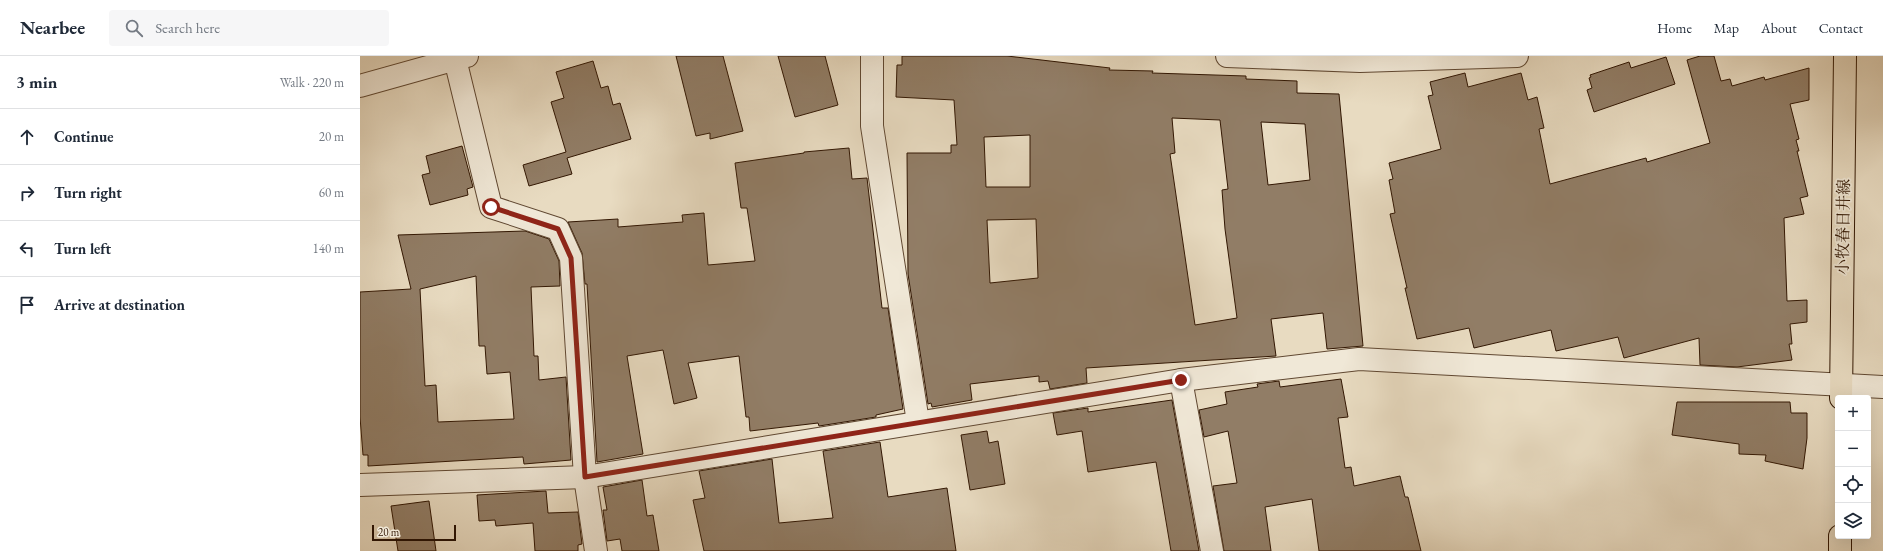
<!DOCTYPE html>
<html lang="en">
<head>
<meta charset="utf-8">
<style>
  :root { --surface:#fff; --page:#f6f6f7; --text:#1f2937; --muted:#747a83; --line:#e0e1e3 }
  body { margin:0; font-family:"EB Garamond","Noto Serif JP",serif; background:var(--page); color:var(--text) }
  .controls { position:absolute; right:12px; bottom:12px; display:grid; overflow:hidden; border-radius:4px; box-shadow:0 4px 16px #0002 }
  .controls button { width:36px; height:36px; display:grid; place-items:center; padding:0; border:0; border-bottom:1px solid var(--line); background:var(--surface); color:var(--text); font:20px sans-serif }
  .scale { position:absolute; left:12px; bottom:10px; width:84px; box-sizing:border-box; padding-left:4px; border:2px solid #321703; border-top:0; font-size:11px; line-height:14px; white-space:nowrap; color:#321703; -webkit-text-stroke:3px #f0e8d7; paint-order:stroke }
  .stop { position:absolute; width:12px; height:12px; margin:-9px; border:3px solid #8f2418; border-radius:50%; background:#fff }
  .stop.end { background:#8f2418; border-color:#fff; box-shadow:0 1px 4px #0008 }
  .list { margin:0; padding:0; list-style:none }
  h2 { display:flex; justify-content:space-between; align-items:center; height:52px; margin:0; padding:0 16px; font-size:17px }
  h2 small { font-size:13px; font-weight:400; color:var(--muted) }
  .list li { display:grid; grid-template-columns:26px 1fr auto; gap:12px; align-items:center; box-sizing:border-box; height:56px; padding:0 16px; border-top:1px solid var(--line) }
  .list b { display:block; font-size:15px; white-space:nowrap }
  .list em { font-size:13px; font-style:normal; color:var(--muted) }
  .icon { flex:none; width:22px; height:22px; fill:none; stroke:currentColor; stroke-width:2; stroke-linecap:round; stroke-linejoin:round }
  .map { position:relative; flex:none; width:1523px; height:495px; overflow:hidden }
  header { display:flex; align-items:center; gap:24px; box-sizing:border-box; height:56px; padding:0 20px; background:var(--surface); border-bottom:1px solid var(--line) }
  header strong { font-size:19px }
  nav { display:flex; gap:22px; margin-inline-start:auto; font-size:14px }
  .search { width:280px; height:36px; background:var(--page); display:flex; align-items:center; gap:10px; box-sizing:border-box; padding:0 14px; border-radius:4px; color:var(--muted); font-size:15px }
  main { display:flex }
  aside { flex:1; background:var(--surface) }
  .map>svg:first-child { display:block }
  .building { fill:#917d66; stroke:#321703; fill-rule:evenodd }
  .lines { fill:none; stroke-linecap:round; stroke-linejoin:round }
  .minor-casing { stroke:#604832; stroke-width:24 }
  .major-casing { stroke:#321703; stroke-width:24 }
  .minor { stroke:#f0e8d7; stroke-width:22 }
  .major { stroke:#e8dbc1; stroke-width:22 }
  .route { stroke:#8f2418; stroke-width:5 }
  .labels { text-anchor:middle; dominant-baseline:central; stroke-width:3.5; stroke-linejoin:round; paint-order:stroke }
  .street-label { font-size:16px; fill:#321703; stroke:#f0e8d7 }
</style>
</head>
<body>
<header>
<strong>Nearbee</strong>
<div class="search"><svg class="icon" aria-label="search" viewBox="0 0 24 24"><circle cx="10" cy="10" r="6"/><path d="M15 15l6 6"/></svg>Search here</div>
<nav><a>Home</a><a>Map</a><a>About</a><a>Contact</a></nav>
</header>
<main>
<aside>
<h2>3 min<small>Walk · 220 m</small></h2>
<ul class="list">
<li><svg class="icon" aria-label="ahead" viewBox="0 0 24 24"><path d="M12 20V5M6 11l6-6 6 6"/></svg><div><b>Continue</b></div><em>20 m</em></li>
<li><svg class="icon" aria-label="right" viewBox="0 0 24 24"><path d="M7 20v-9h11M14 6l5 5-5 5"/></svg><div><b>Turn right</b></div><em>60 m</em></li>
<li><svg class="icon" aria-label="left" viewBox="0 0 24 24"><path d="M17 20v-9H6M10 6l-5 5 5 5"/></svg><div><b>Turn left</b></div><em>140 m</em></li>
<li><svg class="icon" aria-label="arrive" viewBox="0 0 24 24"><path d="M6 21V4h12l-3 4 3 4H6"/></svg><div><b>Arrive at destination</b></div></li>
</ul>
</aside>
<div class="map">
<svg width="1523" height="495" viewBox="0 0 1523 495">
  <rect width="100%" height="100%" fill="#e8dbc1"/>
  <filter id="stains"><feTurbulence type="fractalNoise" baseFrequency=".005" numOctaves="4"/><feColorMatrix values="0 0 0 0 .2 0 0 0 0 .09 0 0 0 0 .02 0 0 0 .5 -.17"/></filter>
  <radialGradient id="worn" r=".72"><stop offset=".6" stop-color="#630" stop-opacity="0"/><stop offset="1" stop-color="#630" stop-opacity=".3"/></radialGradient>
  <!-- building -->
  <g class="building">
    <polygon points="316,0 363,0 383,75 350,83 350,77 336,80"/>
    <polygon points="418,0 465,0 478,49 435,61"/>
    <path d="M542,0H647L750,12L749,14L793,15L792,17L886,20V23L937,25V37L979,38L1003,290L967,293L963,257L911,263L916,300L726,312L727,327L690,333L688,325L679,326V320L610,328L612,344L572,351L571,347L568,348L548,218L547,97H591V89H597L594,44L536,41L537,9H542ZM812,62L860,64L868,133L862,134L865,173L877,262L835,269L810,98L815,97ZM901,66L945,68L950,124L908,129ZM670,79V131H626L624,81ZM676,163L678,222L630,227L627,164Z"/>
    <polygon points="1340,0 1354,0 1361,25 1370,23 1372,30 1404,21 1405,24 1449,12 1449,44 1430,48 1439,83 1436,84 1439,95 1437,95 1448,140 1440,142 1444,158 1424,162 1427,245 1447,244 1447,266 1430,268 1432,288 1429,288 1432,304 1377,311 1340,309 1339,282 1264,302 1258,281 1196,295 1191,274 1114,292 1109,272 1057,283 1045,232 1047,232 1030,158 1035,157 1029,124 1033,123 1029,107 1081,93 1068,40 1073,39 1070,26 1105,17 1108,31 1161,17 1168,44 1177,41 1184,72 1179,73 1190,128 1286,102 1287,106 1350,87 1327,4"/>
    <polygon points="1306,1 1315,28 1234,56 1227,34 1232,32 1229,22 1231,21 1230,19 1269,6 1271,12"/>
    <polygon points="233,5 241,32 248,30 253,49 260,47 271,83 207,102 212,118 169,130 163,109 206,96 191,46 204,42 196,16"/>
    <polygon points="102,90 113,131 107,133 108,139 70,149 62,119 70,117 66,100"/>
    <polygon points="489,92 492,123 507,122 522,252 528,252 543,353 516,359 516,361 459,370 458,367 390,375 389,361 386,361 379,300 328,307 337,342 314,348 303,294 267,300 283,398 237,406 227,228 225,228 222,197 208,166 258,163 258,171 323,166 322,159 344,157 348,209 395,205 387,152 381,152 375,107 444,97 444,96"/>
    <path d="M165,175L189,183L199,205L200,230L171,231L174,300H178L179,324L206,321L211,404L164,408L163,401L8,410V399H3L0,361V236L51,233L38,179ZM116,220L119,290H125L127,318L150,316L154,363L78,366L76,329L65,330L60,233Z"/>
    <polygon points="981,323 988,361 978,362 985,412 991,411 994,430 1040,420 1045,441 1048,441 1061,495 959,495 952,443 905,451 911,495 864,495 853,430 877,427 868,375 844,381 839,354 867,348 865,336 898,331 897,328 919,325 920,331"/>
    <polygon points="812,344 839,495 811,495 796,406 728,416 722,375 697,379 693,357 728,352 728,356"/>
    <polygon points="1317,346 1430,346 1431,357 1447,357 1447,382 1443,413 1405,405 1406,399 1379,398 1379,388 1312,379"/>
    <polygon points="627,375 629,387 638,385 645,428 610,434 601,379"/>
    <polygon points="520,386 528,441 587,432 596,495 344,495 333,444 345,442 339,415 412,403 419,467 473,462 463,395"/>
    <polygon points="282,424 287,460 293,459 299,495 262,495 260,483 247,485 243,454 247,454 243,431"/>
    <polygon points="186,435 188,457 218,456 222,488 218,489 218,495 175,495 173,467 136,470 135,464 119,465 117,439"/>
    <polygon points="69,445 76,495 38,495 31,450"/>
  </g>
  <g class="lines">
    <!-- minor casing -->
    <g class="minor-casing">
      <g id="minor">
        <polyline points="512,0 512,70 558,366"/>
        <polyline points="867,0 1000,5 1157,0"/>
        <polyline points="95,3 131,151 198,173 211,202 225,421 236,495"/>
        <polyline points="0,30 107,0"/>
        <polyline points="821,324 852,495"/>
        <polyline points="0,429 225,421 821,324 999,303 1523,331"/>
      </g>
    </g>
    <!-- major casing -->
    <g class="major-casing">
      <g id="major">
        <polyline points="1481,342 1485,0"/>
        <polyline points="1480,495 1480,480"/>
      </g>
    </g>
    <!-- minor -->
    <use href="#minor" class="minor"/>
    <!-- major -->
    <use href="#major" class="major"/>
  </g>
  <g class="lines">
    <!-- route -->
    <polyline class="route" points="131,151 198,173 211,202 225,421 821,324"/>
  </g>
  <g class="labels">
    <!-- street labels -->
    <g class="street-label">
      <text transform="translate(1483 171) rotate(-89)">小牧春日井線</text>
    </g>
  </g>
  <rect width="100%" height="100%" filter="url(#stains)"/>
  <rect width="100%" height="100%" fill="url(#worn)"/>
</svg>
<div class="controls">
<button>+</button>
<button>−</button>
<button><svg class="icon" aria-label="locate" viewBox="0 0 24 24"><circle cx="12" cy="12" r="6"/><path d="M12 2v4M12 18v4M2 12h4M18 12h4"/></svg></button>
<button><svg class="icon" aria-label="layers" viewBox="0 0 24 24"><path d="M12 4l9 5-9 5-9-5zM3 14l9 5 9-5"/></svg></button>
</div>
<div class="scale">20 m</div>
<div class="stop" style="left:131px;top:151px"></div>
<div class="stop end" style="left:821px;top:324px"></div>
</div>
</main>
</body>
</html>
